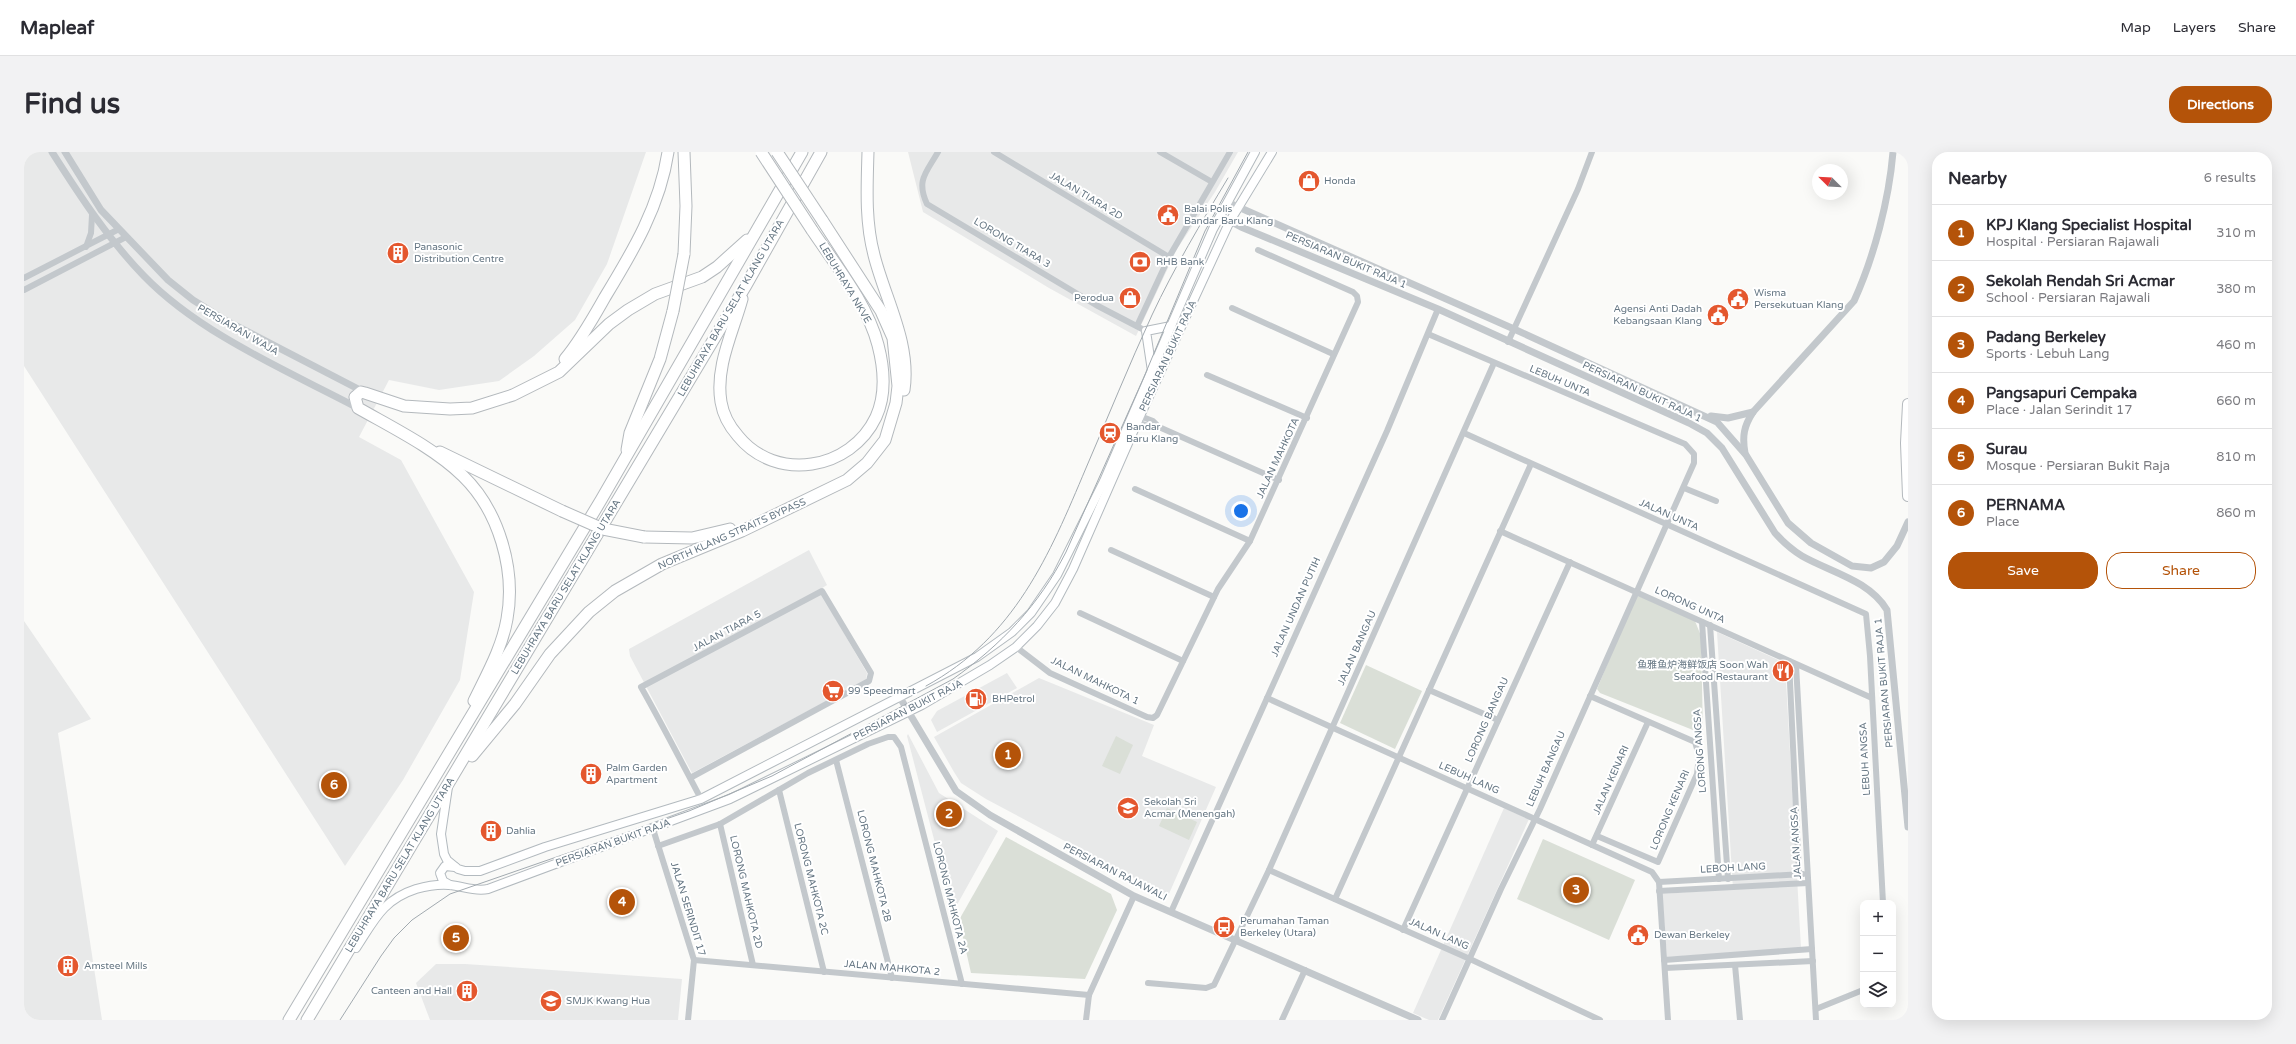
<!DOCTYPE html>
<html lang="en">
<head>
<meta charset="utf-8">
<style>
  :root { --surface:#fff; --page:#f2f2f3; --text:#2b2b33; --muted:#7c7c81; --line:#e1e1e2; --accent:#b45309 }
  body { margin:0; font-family:"Varela Round","Noto Sans SC",sans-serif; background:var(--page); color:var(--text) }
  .controls { position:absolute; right:12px; bottom:12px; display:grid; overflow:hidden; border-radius:8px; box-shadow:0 4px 16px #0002 }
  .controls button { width:36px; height:36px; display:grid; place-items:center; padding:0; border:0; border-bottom:1px solid var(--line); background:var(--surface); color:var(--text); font:20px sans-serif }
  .compass { position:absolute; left:1788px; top:12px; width:36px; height:36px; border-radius:50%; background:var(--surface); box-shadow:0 4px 16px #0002; rotate:294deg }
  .you { position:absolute; left:1217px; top:359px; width:14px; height:14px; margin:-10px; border:3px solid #fff; border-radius:50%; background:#1a73e8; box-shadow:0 0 0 6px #1a73e833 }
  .badge { display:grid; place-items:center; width:26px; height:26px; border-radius:50%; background:var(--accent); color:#fff; font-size:13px; font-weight:700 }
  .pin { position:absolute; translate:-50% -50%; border:2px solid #fff; box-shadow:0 1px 4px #0006 }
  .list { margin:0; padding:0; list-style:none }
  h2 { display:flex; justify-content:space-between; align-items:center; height:52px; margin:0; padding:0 16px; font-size:17px }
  h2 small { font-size:13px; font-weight:400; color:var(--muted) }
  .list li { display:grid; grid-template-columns:26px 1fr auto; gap:12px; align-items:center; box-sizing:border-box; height:56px; padding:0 16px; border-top:1px solid var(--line) }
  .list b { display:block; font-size:15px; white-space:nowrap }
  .list p { margin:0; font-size:13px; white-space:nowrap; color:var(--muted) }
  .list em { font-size:13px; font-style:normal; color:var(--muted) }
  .actions { display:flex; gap:8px; padding:12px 16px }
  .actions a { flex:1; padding:9px 0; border:1px solid var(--accent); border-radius:16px; text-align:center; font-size:14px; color:var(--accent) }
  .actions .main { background:var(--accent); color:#fff }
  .icon { flex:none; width:22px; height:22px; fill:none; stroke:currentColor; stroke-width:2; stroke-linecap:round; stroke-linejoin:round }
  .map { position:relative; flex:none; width:1884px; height:868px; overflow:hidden; border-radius:16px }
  header { display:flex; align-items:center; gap:24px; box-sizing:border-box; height:56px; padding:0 20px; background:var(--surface); border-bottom:1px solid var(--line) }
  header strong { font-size:19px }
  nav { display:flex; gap:22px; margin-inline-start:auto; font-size:14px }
  .intro { display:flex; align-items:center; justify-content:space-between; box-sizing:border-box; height:96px; padding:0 24px }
  h1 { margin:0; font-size:28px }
  .button { padding:10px 18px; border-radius:16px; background:var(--accent); color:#fff; font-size:14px; font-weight:700 }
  main { display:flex; gap:24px; padding:0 24px }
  aside { flex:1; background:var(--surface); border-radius:16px; box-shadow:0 4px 16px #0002 }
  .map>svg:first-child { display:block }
  .built { fill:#e8e9e9 }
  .green { fill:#dadfd7 }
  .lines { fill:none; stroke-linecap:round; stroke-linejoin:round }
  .secondary-casing { stroke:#b3babf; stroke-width:10 }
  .trunk-casing { stroke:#b4b9bd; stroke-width:12 }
  .motorway-casing { stroke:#b4b9bd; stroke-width:13 }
  .minor { stroke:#c3c8cc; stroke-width:6 }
  .tertiary { stroke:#c3c8cc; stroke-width:7 }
  .secondary { stroke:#fff; stroke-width:8 }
  .trunk { stroke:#fff; stroke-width:10 }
  .motorway { stroke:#fff; stroke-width:11 }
  .tram { stroke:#a2aab0; stroke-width:1 }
  .motorway-bridge-casing { stroke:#b4b9bd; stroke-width:13; stroke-linecap:butt }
  .motorway-bridge { stroke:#fff; stroke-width:11 }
  .labels { text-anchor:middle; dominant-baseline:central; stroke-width:4; stroke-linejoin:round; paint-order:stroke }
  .poi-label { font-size:10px; fill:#657683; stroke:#fff; text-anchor:start }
  .street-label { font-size:10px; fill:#657683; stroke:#fff }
</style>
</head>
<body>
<header>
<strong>Mapleaf</strong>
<nav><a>Map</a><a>Layers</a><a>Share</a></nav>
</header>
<div class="intro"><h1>Find us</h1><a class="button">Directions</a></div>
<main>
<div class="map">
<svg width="1884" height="868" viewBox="0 0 1884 868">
  <rect width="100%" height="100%" fill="#fafaf8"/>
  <!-- built -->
  <g class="built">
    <polygon points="0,0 622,0 583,112 551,168 510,204 475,229 415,238 365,228 335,285 377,308 450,440 436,528 379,628 321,714 0,214"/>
    <polygon points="884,0 1214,0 1191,40 1153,97 1112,184 1025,136 899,60"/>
    <polygon points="785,398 803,433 795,438 843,521 842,528 668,621 606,504 605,497"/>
    <polygon points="0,469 67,567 34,581 78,868 0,868"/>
    <polygon points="1693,480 1761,511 1777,796 1643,805 1638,742 1709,737"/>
    <polygon points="983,521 993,536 913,580 907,568 913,559"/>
    <polygon points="1015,526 1130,573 1118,604 1192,635 1144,744 962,647 937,631 930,620 910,585"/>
    <polygon points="884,582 915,641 974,679 929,760 883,584"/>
    <polygon points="1480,656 1505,667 1414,868 1405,868 1389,861"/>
    <polygon points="412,812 441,812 658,827 654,868 406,868 392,831"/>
  </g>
  <!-- green -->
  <g class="green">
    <polygon points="1615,444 1671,469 1677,484 1679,582 1576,541 1573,537 1611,445"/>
    <polygon points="1342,513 1398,539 1371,597 1316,571"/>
    <polygon points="1092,584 1109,593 1096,622 1078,614"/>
    <polygon points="1143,656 1173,670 1165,688 1135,674"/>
    <polygon points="982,685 1087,742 1093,758 1061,827 947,821 935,768"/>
    <polygon points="1519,687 1611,728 1585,788 1493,747"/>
  </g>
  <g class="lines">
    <!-- secondary casing -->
    <g class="secondary-casing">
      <g id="secondary">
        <polyline points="1128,219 1122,179 1147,174"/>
        <polyline points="424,635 417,682 420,702 423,708 434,717 441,719 456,719 521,695 677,647 953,505 988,480 1007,461 1033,423 1080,329 1189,77 1231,0"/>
        <polyline points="426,733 419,729 416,721 421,714 431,715"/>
        <path d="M332,796C350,769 358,748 392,737C403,734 413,732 425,733C439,734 450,740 464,737L706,647L898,553L966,513L992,495L1013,474L1031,451L1049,417L1116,264L1206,69L1248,0"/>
      </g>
    </g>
    <!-- trunk casing -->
    <g class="trunk-casing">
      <polyline id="trunk" points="1884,252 1882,291 1884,344"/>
    </g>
    <!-- motorway casing -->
    <g class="motorway-casing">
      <g id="motorway">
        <path d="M844,0C843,35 841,69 850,103C861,147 887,191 880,238"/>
        <polyline points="660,102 662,54 660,0"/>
        <path d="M718,147C709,180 691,215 697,250C699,262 706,275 714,284C752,331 827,318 852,265C862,243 860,216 854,193C843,151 812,114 788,78"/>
        <path d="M541,207C557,188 569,166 581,145C609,99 636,54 644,0"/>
        <polyline points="603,298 606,281 636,207 649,159"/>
        <polyline points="416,300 538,359"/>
        <polyline points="620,385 668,386 706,377"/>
        <path d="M450,549C463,522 478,496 483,467C492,418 475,359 439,324C410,296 369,276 334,256L331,245L337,240L341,241L380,254L426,257L448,256L489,243L535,220L585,172L604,158L631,142L678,125L693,115L723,88"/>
        <polyline points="448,604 491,552 526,502 565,460 591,439 638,412 718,379 823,328 843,311 861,288 872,251 874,234 869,186 857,159 798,68"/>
        <polyline points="265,868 577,348 778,0"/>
        <polyline points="283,868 721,135 797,0"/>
      </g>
    </g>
    <!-- minor -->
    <g class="minor">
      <path d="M914,0C902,21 892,28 903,52L1072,153L1122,179"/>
      <polyline points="970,0 1145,105"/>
      <polyline points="1136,0 1188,30"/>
      <polyline points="62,95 67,81 68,63"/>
      <polyline points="0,126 95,77"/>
      <polyline points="0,138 102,85"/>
      <polyline points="1208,156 1309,202"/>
      <polyline points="1113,174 1145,105 1206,0"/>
      <polyline points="1404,182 1661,292 1670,302 1670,311 1516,657 1477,737 1418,868"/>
      <polyline points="1484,190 1554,37 1568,0"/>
      <polyline points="1183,223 1283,266"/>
      <polyline points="1116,264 1129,269 1135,275"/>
      <polyline points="1113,270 1127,275 1135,275 1255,328"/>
      <polyline points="1440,281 1842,462 1846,504 1859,751"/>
      <polyline points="1660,336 1692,349"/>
      <polyline points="1111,337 1226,389"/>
      <polyline points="1476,379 1848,546"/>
      <polyline points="1087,398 1190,445"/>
      <polyline points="1056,461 1159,509"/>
      <polyline points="1678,470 1695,727"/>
      <polyline points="1686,473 1704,727"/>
      <polyline points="992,495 1026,521 1123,565 1129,566 1133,563 1194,437 1226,389 1334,150 1333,144 1329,140 1234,98"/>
      <polyline points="1765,509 1775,722"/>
      <polyline points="1772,513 1792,868"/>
      <polyline points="1405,538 1474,568"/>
      <polyline points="1566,544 1671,590 1675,604 1673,622 1634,710 1573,684"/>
      <polyline points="1243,546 1628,720 1635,730 1644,868"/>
      <polyline points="812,608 868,826"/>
      <path d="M666,626L845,529L847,521L798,439L617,535C638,572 657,609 677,647"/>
      <polyline points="755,638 800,820"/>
      <polyline points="696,672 729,813"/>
      <polyline points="629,677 670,808 664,868"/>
      <polyline points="1568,693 1624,570"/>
      <polyline points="634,694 696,672 784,621 844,592 864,585 870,585 877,595 938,832"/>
      <polyline points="1245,718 1446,807 1576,868"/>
      <polyline points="1635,730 1779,722"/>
      <polyline points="1635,739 1784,731"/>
      <polyline points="1311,747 1507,312"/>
      <polyline points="1147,760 1363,279 1414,157"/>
      <polyline points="1379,778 1546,410"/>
      <polyline points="670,808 1065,843"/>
      <polyline points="1640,808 1788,797"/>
      <polyline points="1711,813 1716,868"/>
      <polyline points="1641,816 1789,809"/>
      <polyline points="1124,831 1182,836 1190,833 1245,718 1470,211"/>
      <polyline points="1792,857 1839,838"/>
      <polyline points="1062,868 1065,843 1110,744"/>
      <polyline points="1258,868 1281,818"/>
    </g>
    <!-- tertiary -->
    <g class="tertiary">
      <path d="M28,0C56,44 84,87 120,124C176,182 264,219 334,256"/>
      <polyline points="41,0 77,58 144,128 169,148 201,168 340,240"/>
      <polyline points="1203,50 1490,177 1693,270 1722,303 1764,371 1787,391 1828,414 1847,416 1860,410 1873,394 1884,370"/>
      <path d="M1196,64L1217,75L1414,157L1665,271L1683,281L1698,296L1751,381C1759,390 1768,398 1778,404C1806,420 1845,428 1863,458L1884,675"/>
      <polyline points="1687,264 1704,266 1729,260"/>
      <path d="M1721,301C1718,284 1720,274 1729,260L1830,149C1850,105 1865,48 1869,0"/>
      <polyline points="875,544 932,639 966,663 1110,744 1394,868"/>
    </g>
    <!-- secondary -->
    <use href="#secondary" class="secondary"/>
    <!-- trunk -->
    <use href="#trunk" class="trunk"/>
    <!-- motorway -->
    <use href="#motorway" class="motorway"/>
    <!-- tram -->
    <g class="tram">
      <path d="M902,534C991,485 1025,404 1062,316C1084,265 1105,213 1128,163C1150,116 1177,71 1204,26"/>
      <path d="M316,868L357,804L370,786L388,768L426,742L665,659L748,624L929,527C977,493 1015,453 1042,400L1120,225L1181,79L1224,0"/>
    </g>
    <!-- motorway-bridge casing -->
    <g class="motorway-bridge-casing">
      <g id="motorway-bridge">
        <polyline points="737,0 788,78"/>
        <polyline points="753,0 798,68"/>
        <polyline points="649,159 660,102"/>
        <polyline points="538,359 579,377 620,385"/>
      </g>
    </g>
    <!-- motorway-bridge -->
    <use href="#motorway-bridge" class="motorway-bridge"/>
  </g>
  <!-- icons -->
  <defs>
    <g id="shop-disc" transform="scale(1.15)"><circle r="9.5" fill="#e4572e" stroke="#fff"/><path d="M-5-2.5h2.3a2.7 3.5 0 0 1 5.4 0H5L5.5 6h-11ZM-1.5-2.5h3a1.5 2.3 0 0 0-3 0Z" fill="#fff"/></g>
    <g id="civic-disc" transform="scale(1.15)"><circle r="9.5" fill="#e4572e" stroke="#fff"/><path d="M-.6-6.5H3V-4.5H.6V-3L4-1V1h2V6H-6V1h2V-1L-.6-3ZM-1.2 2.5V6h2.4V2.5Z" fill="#fff"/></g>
    <g id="building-disc" transform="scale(1.15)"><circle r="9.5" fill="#e4572e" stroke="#fff"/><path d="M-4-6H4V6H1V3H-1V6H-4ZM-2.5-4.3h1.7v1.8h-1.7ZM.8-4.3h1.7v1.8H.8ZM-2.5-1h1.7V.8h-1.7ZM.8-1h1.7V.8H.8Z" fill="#fff"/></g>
    <g id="bank-disc" transform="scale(1.15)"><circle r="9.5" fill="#e4572e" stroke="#fff"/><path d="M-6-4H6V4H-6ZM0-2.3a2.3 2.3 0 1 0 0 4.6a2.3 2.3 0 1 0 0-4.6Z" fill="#fff"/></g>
    <g id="station-disc" transform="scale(1.15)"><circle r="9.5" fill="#e4572e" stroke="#fff"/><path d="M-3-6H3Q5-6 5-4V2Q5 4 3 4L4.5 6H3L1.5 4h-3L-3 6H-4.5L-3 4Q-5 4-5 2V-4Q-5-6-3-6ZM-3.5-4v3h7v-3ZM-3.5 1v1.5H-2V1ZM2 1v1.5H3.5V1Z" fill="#fff"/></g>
    <g id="restaurant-disc" transform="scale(1.15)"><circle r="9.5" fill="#e4572e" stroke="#fff"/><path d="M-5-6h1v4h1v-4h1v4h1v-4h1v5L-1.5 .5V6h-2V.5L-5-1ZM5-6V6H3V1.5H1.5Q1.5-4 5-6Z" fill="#fff"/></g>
    <g id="supermarket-disc" transform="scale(1.15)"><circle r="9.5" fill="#e4572e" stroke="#fff"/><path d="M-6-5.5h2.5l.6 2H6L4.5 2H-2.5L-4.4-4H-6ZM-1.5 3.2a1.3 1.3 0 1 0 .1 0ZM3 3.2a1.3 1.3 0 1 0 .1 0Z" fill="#fff"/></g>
    <g id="fuel-disc" transform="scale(1.15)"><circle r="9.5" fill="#e4572e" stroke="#fff"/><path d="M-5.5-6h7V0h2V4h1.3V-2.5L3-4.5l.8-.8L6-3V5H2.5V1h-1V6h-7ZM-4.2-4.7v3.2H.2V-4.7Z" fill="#fff"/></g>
    <g id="school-disc" transform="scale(1.15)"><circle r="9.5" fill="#e4572e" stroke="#fff"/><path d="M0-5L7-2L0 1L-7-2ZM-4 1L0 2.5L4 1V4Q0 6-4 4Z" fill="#fff"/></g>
    <g id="bus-disc" transform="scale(1.15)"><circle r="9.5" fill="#e4572e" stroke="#fff"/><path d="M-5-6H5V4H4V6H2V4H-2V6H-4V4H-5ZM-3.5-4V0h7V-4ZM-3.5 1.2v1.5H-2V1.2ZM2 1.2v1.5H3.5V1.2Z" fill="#fff"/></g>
  </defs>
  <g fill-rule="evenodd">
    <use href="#shop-disc" x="1285" y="29"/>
    <use href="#civic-disc" x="1144" y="63"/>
    <use href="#building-disc" x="374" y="101"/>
    <use href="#bank-disc" x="1116" y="110"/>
    <use href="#shop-disc" x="1106" y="146"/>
    <use href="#civic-disc" x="1714" y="147"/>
    <use href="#civic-disc" x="1694" y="163"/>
    <use href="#station-disc" x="1086" y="281"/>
    <use href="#restaurant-disc" x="1759" y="519"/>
    <use href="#supermarket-disc" x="809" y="539"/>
    <use href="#fuel-disc" x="952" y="547"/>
    <use href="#building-disc" x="567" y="622"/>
    <use href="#school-disc" x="1104" y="656"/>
    <use href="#building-disc" x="467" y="679"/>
    <use href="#bus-disc" x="1200" y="775"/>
    <use href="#civic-disc" x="1614" y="783"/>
    <use href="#building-disc" x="44" y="814"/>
    <use href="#building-disc" x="443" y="839"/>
    <use href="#school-disc" x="527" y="849"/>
  </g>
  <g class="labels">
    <!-- poi labels -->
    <g class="poi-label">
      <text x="1300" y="29">Honda</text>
      <text x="1160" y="57">Balai Polis<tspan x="1160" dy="12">Bandar Baru Klang</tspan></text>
      <text x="390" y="95">Panasonic<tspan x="390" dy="12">Distribution Centre</tspan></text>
      <text x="1132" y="110">RHB Bank</text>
      <text x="1730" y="141">Wisma<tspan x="1730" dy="12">Persekutuan Klang</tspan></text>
      <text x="1090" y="146" text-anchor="end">Perodua</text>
      <text x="1678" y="157" text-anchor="end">Agensi Anti Dadah<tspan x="1678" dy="12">Kebangsaan Klang</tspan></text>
      <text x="1102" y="275">Bandar<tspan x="1102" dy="12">Baru Klang</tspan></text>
      <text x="1744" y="513" text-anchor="end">鱼雅鱼炉海鲜饭店 Soon Wah<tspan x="1744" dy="12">Seafood Restaurant</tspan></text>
      <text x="824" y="539">99 Speedmart</text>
      <text x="968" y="547">BHPetrol</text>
      <text x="582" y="616">Palm Garden<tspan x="582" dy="12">Apartment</tspan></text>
      <text x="1120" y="650">Sekolah Sri<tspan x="1120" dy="12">Acmar (Menengah)</tspan></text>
      <text x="482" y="679">Dahlia</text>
      <text x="1216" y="769">Perumahan Taman<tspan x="1216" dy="12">Berkeley (Utara)</tspan></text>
      <text x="1630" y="783">Dewan Berkeley</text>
      <text x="60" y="814">Amsteel Mills</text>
      <text x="428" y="839" text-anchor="end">Canteen and Hall</text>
      <text x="542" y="849">SMJK Kwang Hua</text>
    </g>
    <!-- street labels -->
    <g class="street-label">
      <text transform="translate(1062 44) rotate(31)">JALAN TIARA 2D</text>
      <text transform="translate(988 91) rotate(31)">LORONG TIARA 3</text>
      <text transform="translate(1322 108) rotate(23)">PERSIARAN BUKIT RAJA 1</text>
      <text transform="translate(821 131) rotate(59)">LEBUHRAYA NKVE</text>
      <text transform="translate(707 156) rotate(-60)">LEBUHRAYA BARU SELAT KLANG UTARA</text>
      <text transform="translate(214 178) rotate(30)">PERSIARAN WAJA</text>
      <text transform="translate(1144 204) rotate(-65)">PERSIARAN BUKIT RAJA</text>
      <text transform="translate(1536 229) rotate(23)">LEBUH UNTA</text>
      <text transform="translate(1618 240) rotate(25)">PERSIARAN BUKIT RAJA 1</text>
      <text transform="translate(1254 306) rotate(-65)">JALAN MAHKOTA</text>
      <text transform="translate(1645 363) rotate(24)">JALAN UNTA</text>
      <text transform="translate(708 382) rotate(-24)">NORTH KLANG STRAITS BYPASS</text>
      <text transform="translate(542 435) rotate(-59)">LEBUHRAYA BARU SELAT KLANG UTARA</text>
      <text transform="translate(1666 453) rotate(24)">LORONG UNTA</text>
      <text transform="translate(1272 455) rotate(-66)">JALAN UNDAN PUTIH</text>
      <text transform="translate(703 479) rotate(-28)">JALAN TIARA 5</text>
      <text transform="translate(1333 496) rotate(-66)">JALAN BANGAU</text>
      <text transform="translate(1071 529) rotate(26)">JALAN MAHKOTA 1</text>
      <text transform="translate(1860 531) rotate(-95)">PERSIARAN BUKIT RAJA 1</text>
      <text transform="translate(884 558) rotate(-27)">PERSIARAN BUKIT RAJA</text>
      <text transform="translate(1463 568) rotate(-66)">LORONG BANGAU</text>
      <text transform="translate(1676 599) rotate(-94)">LORONG ANGSA</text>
      <text transform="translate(1841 607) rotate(-93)">LEBUH ANGSA</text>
      <text transform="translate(1522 617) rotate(-66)">LEBUH BANGAU</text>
      <text transform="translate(1445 626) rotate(24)">LEBUH LANG</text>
      <text transform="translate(1587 628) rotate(-66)">JALAN KENARI</text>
      <text transform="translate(1646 658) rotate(-67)">LORONG KENARI</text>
      <text transform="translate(589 691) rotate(-20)">PERSIARAN BUKIT RAJA</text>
      <text transform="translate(1772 691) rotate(-93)">JALAN ANGSA</text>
      <text transform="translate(376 713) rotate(-59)">LEBUHRAYA BARU SELAT KLANG UTARA</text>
      <text transform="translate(850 714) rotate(76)">LORONG MAHKOTA 2B</text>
      <text transform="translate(1709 716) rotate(-3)">LEBOH LANG</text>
      <text transform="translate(1091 720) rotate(27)">PERSIARAN RAJAWALI</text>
      <text transform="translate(787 727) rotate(76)">LORONG MAHKOTA 2C</text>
      <text transform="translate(722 740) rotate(77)">LORONG MAHKOTA 2D</text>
      <text transform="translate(926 746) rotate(76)">LORONG MAHKOTA 2A</text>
      <text transform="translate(664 757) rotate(73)">JALAN SERINDIT 17</text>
      <text transform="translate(1415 782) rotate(24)">JALAN LANG</text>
      <text transform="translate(868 816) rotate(5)">JALAN MAHKOTA 2</text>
    </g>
  </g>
</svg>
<div class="controls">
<button>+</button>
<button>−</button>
<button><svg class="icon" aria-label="layers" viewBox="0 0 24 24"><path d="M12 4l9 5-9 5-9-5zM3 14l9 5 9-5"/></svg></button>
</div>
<svg class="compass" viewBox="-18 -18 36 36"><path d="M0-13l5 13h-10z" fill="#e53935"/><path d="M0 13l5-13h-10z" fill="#7c7c81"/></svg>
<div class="you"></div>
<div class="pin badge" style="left:984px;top:603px">1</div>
<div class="pin badge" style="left:925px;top:662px">2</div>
<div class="pin badge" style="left:1552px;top:738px">3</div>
<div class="pin badge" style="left:598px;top:750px">4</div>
<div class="pin badge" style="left:432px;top:786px">5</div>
<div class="pin badge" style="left:310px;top:633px">6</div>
</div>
<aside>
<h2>Nearby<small>6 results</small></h2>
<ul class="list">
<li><span class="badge">1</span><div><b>KPJ Klang Specialist Hospital</b><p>Hospital · Persiaran Rajawali</p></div><em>310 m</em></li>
<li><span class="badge">2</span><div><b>Sekolah Rendah Sri Acmar</b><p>School · Persiaran Rajawali</p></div><em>380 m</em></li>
<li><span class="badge">3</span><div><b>Padang Berkeley</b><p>Sports · Lebuh Lang</p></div><em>460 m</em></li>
<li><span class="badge">4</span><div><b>Pangsapuri Cempaka</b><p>Place · Jalan Serindit 17</p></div><em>660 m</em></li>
<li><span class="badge">5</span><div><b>Surau</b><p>Mosque · Persiaran Bukit Raja</p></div><em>810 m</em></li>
<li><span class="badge">6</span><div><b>PERNAMA</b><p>Place</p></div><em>860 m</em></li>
</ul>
<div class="actions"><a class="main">Save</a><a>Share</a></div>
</aside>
</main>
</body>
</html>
